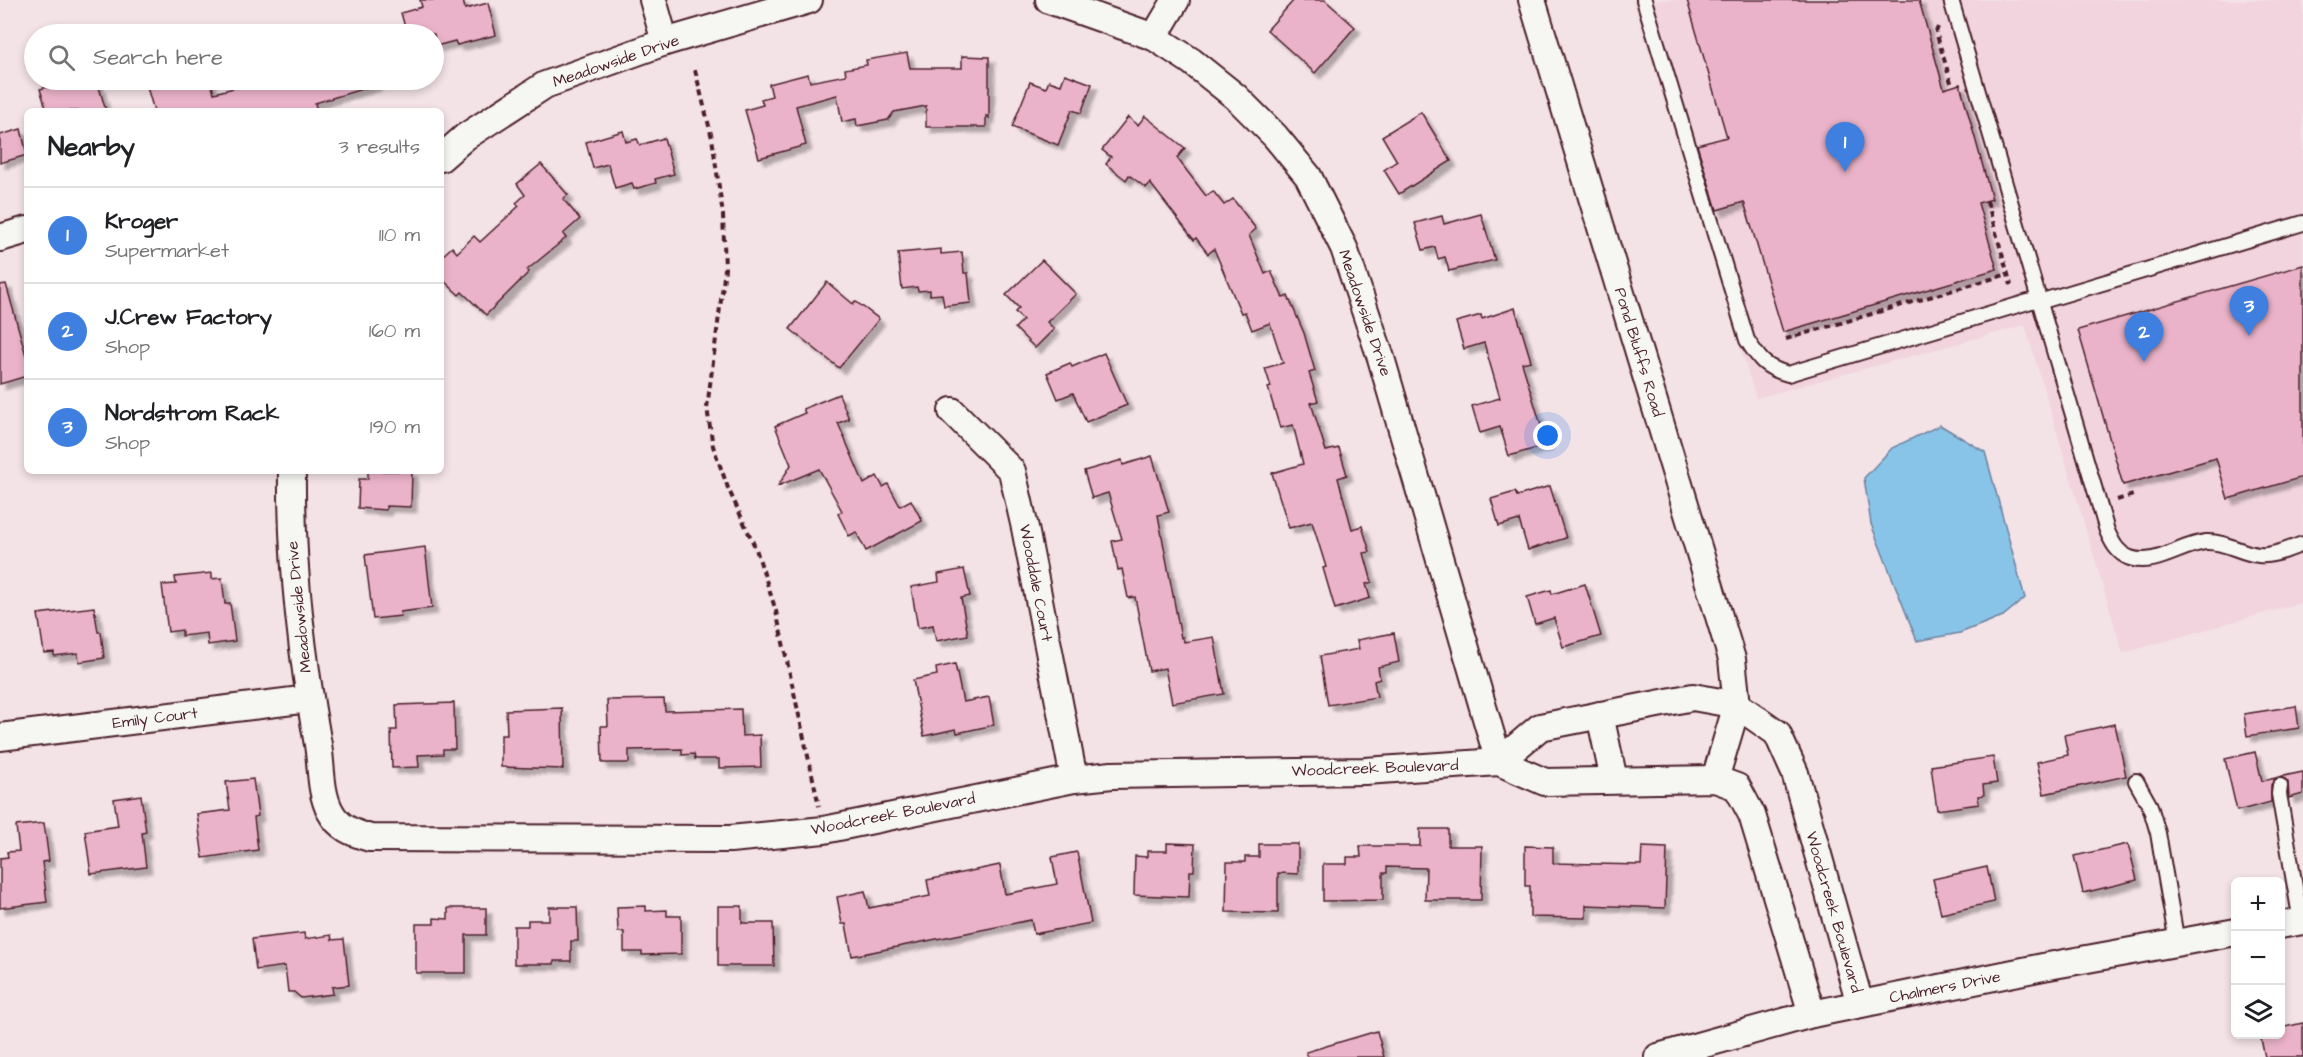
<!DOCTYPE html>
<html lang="en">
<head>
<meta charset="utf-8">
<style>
  :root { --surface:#fff; --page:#f6f6f6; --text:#202124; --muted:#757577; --line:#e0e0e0; --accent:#0b8043 }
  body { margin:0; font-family:"Architects Daughter",sans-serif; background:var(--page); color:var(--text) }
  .controls { position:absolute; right:18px; bottom:18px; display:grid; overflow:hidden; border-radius:9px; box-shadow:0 3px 9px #0003 }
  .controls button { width:54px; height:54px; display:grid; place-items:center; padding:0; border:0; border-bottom:2px solid var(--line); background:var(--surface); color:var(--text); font:30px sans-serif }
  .you { position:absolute; left:1548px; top:436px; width:21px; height:21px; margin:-15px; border:4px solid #fff; border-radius:50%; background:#1a73e8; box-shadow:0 0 0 9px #1a73e833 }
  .badge { display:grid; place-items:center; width:39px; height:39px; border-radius:50%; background:var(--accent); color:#fff; font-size:20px; font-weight:700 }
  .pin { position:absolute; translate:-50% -50px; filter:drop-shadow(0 2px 3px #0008) }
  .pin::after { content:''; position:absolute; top:32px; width:21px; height:18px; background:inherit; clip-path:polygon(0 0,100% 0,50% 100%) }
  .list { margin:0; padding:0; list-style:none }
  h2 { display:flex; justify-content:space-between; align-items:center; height:78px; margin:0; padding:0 24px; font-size:26px }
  h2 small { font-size:20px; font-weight:400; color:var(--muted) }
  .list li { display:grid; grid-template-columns:39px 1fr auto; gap:18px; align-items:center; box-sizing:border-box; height:96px; padding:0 24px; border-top:2px solid var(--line) }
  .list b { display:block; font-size:22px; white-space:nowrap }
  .list p { margin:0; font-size:20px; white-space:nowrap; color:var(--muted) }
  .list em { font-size:20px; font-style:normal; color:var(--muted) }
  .icon { flex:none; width:33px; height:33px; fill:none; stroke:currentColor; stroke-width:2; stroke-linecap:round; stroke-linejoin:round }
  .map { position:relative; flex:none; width:2303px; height:1057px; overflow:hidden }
  .search { position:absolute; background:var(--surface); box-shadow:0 3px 9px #0003; left:24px; top:24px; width:420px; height:66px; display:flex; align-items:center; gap:15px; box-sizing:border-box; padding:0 21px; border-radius:33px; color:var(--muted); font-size:22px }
  .panel { position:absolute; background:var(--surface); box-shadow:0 3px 9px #0003; left:24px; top:108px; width:420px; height:366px; border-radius:9px }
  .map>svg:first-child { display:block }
  .built { fill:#f1d4dd }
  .water { fill:#88c3e8; stroke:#6f819c; stroke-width:1.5 }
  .building { fill:#ebb3c9; stroke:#4a1f2b; stroke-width:1.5; filter:url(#shadow) }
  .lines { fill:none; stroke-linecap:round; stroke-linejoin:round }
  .service-casing { stroke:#4a1f2b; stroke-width:18 }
  .minor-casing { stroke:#4a1f2b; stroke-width:30 }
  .path { stroke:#4a1f2b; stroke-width:4; stroke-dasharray:6 4.5; stroke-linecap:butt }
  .service { stroke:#f6f6f2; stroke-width:14 }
  .minor { stroke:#f6f6f2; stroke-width:26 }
  .labels { text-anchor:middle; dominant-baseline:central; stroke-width:5; stroke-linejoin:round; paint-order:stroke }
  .street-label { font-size:16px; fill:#4a1f2b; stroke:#f6f6f2 }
</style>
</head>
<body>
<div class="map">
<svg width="2303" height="1057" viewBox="0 0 2303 1057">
  <defs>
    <filter id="shadow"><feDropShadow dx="5.5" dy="5.5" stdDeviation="1.5" flood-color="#0004"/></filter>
  </defs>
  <rect width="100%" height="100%" fill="#f3e2e6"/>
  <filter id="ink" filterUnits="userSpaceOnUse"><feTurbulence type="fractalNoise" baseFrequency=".0167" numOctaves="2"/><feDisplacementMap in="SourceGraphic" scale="12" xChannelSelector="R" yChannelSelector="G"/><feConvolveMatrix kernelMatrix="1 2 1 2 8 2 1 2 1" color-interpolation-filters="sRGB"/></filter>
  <g filter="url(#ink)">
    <!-- built -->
    <polygon class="built" points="1633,0 2303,0 2303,602 2123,653 2025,325 1756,398"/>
    <!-- water -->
    <polygon class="water" points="1940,425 1985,452 2025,598 2003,616 1960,633 1917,641 1871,524 1864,478 1892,448"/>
    <!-- building -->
    <g class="building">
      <polygon points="420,0 463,0 465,9 488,3 496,35 457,45 455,41 436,46 434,34 407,34 401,13 422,7"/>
      <polygon points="1294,0 1325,0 1355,27 1315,73 1267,30"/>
      <polygon points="1687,0 1919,0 1944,89 1960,84 1992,199 1978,203 1997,269 1783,332 1744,202 1717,210 1697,145 1727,137"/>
      <polygon points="907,53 910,68 962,68 962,56 989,57 989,118 986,116 986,127 926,127 926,106 894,112 888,120 857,126 856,119 842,122 837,95 796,106 806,145 759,158 745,110 763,105 761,99 772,96 769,84 808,74 810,82 846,75 845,69 867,65 866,60"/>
      <polygon points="1065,74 1092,84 1081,113 1072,110 1058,145 1012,127 1030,82 1046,88 1049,81 1061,85"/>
      <polygon points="72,80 97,80 106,111 47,111 40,89"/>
      <polygon points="145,80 210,80 214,93 265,80 375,80 376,85 315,103 317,111 154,111"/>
      <polygon points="1421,112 1451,161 1399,194 1384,170 1397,161 1382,136"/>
      <polygon points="1145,116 1185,148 1177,158 1206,196 1213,191 1224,205 1233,199 1256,229 1249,235 1265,274 1271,271 1283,298 1288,296 1304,333 1315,371 1309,373 1318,401 1311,403 1326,451 1339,448 1347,475 1338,478 1352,529 1362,526 1370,552 1364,553 1372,582 1366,584 1370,598 1335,609 1323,568 1326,567 1312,522 1289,528 1272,473 1303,464 1293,425 1280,428 1268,388 1271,387 1265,368 1283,363 1270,323 1252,330 1245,312 1241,313 1214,249 1208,254 1196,238 1194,240 1150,183 1146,188 1129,175 1126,180 1106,164 1111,157 1102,150 1128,117 1138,125"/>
      <polygon points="21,129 27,155 0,163 0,135"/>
      <polygon points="623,131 626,142 637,139 640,145 664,138 674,174 655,179 656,183 634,189 632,183 615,188 608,164 593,168 586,142"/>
      <polygon points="541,164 568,195 563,199 580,219 563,234 566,238 527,270 529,272 486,315 462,292 459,295 441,278 441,257 452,247 457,253 474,236 480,242 519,206 516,203 525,195 517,184"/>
      <polygon points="1481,214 1495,260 1449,271 1445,257 1438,259 1435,247 1423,250 1415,223 1442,216 1444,224"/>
      <polygon points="941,249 941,254 962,252 964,273 968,273 971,303 944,306 942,294 930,295 930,290 918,291 917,287 902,289 898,253"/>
      <polygon points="1042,260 1076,294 1047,322 1054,329 1035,348 1015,328 1023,320 1015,312 1019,308 1006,295"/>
      <polygon points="2303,265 2303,477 2228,499 2216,458 2123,485 2078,330"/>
      <polygon points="827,282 853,304 855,301 879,319 839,368 790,329"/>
      <polygon points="6,284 27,359 27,376 0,384 0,285"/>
      <polygon points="1515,308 1531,361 1522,363 1547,445 1509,456 1500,427 1480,433 1472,406 1500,398 1484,343 1464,349 1456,322 1481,315 1482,319"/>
      <polygon points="1104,353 1127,405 1086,422 1073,393 1058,399 1047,373 1070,363 1072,367"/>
      <polygon points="839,394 849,419 838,423 864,484 877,476 883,487 888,484 900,506 911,500 922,521 866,551 856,532 849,536 838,514 842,511 819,469 778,486 791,465 775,426 805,413 803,409"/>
      <polygon points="1152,456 1169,512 1158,515 1181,638 1183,637 1184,642 1214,637 1224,694 1172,703 1165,668 1149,671 1135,597 1128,598 1122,569 1118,570 1112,541 1122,539 1108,493 1092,498 1084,471 1122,460 1123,465"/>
      <polygon points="368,471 412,471 411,507 386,506 386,510 358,508 359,479 368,479"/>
      <polygon points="1550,486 1566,538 1528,550 1519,520 1499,526 1491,499 1515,492 1517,496"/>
      <polygon points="425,547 432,608 400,612 401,616 373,619 365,555"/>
      <polygon points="964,569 970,596 961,598 968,635 936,641 933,625 918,628 911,587 939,582 938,574"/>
      <polygon points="212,573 212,579 222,578 225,604 230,603 235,641 208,645 207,633 182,636 182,630 168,632 162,585 176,584 175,577"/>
      <polygon points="1585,584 1601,636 1563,647 1554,618 1535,624 1527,597 1551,590 1552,594"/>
      <polygon points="94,607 98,632 101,632 104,658 79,662 78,653 54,656 54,652 44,653 38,614"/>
      <polygon points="1394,633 1399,662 1378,667 1380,679 1374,681 1377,697 1328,705 1320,656 1359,649 1357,640"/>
      <polygon points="955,664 963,702 989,697 994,725 957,733 956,729 924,736 913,680 937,675 936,668"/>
      <polygon points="664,699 665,711 741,709 742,736 760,735 761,767 719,768 719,759 695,759 694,754 682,755 682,749 629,750 629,763 602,763 601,726 608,726 607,700"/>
      <polygon points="454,703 455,749 443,749 443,754 418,755 419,767 392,768 391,730 397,730 396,705"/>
      <polygon points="2296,706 2299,728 2247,736 2244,714"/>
      <polygon points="562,708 563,769 501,767 501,735 507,735 506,710"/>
      <polygon points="2115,724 2126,776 2044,794 2037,762 2068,755 2064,735"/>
      <polygon points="2255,752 2262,781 2276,778 2271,785 2271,802 2237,811 2225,759"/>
      <polygon points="1993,757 1997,783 1983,785 1984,795 1978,796 1979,804 1937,810 1931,766"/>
      <polygon points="2303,772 2303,794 2289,798 2288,782 2285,779 2279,777"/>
      <polygon points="253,779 258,816 254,817 258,850 203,858 197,814 230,810 226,782"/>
      <polygon points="141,795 146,832 142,833 146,867 91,874 85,831 118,826 114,799"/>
      <polygon points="44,823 49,861 42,862 47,902 0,908 0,858 8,857 7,852 19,851 16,826"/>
      <polygon points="1420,829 1448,829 1448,846 1482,846 1481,900 1425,900 1426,868 1387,867 1387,873 1383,873 1383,900 1323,901 1323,864 1347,864 1347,857 1361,857 1360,846 1420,846"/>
      <polygon points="1167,843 1195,844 1194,871 1190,871 1189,897 1134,895 1135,856 1147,857 1147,851 1167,851"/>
      <polygon points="1259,844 1298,844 1298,874 1278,873 1278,913 1226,912 1227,862 1245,862 1245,857 1259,857"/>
      <polygon points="2128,844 2137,880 2083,893 2074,856"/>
      <polygon points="1525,846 1553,847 1553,863 1641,865 1642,847 1667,848 1665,908 1586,905 1586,918 1530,917 1530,886 1525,886"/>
      <polygon points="1077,852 1091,923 1034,934 1031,920 852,956 846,924 842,924 837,897 865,891 869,908 930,896 927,880 1000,865 1005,894 1057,884 1052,857"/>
      <polygon points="1987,867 1994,902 1941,914 1933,879"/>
      <polygon points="646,906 646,911 667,910 667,916 681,916 681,954 642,955 642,952 624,952 624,932 618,932 617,907"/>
      <polygon points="718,906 742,906 742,923 773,923 774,966 718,966"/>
      <polygon points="549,907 577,907 578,941 571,941 571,961 554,961 554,964 514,964 514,926 528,926 528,920 549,920"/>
      <polygon points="448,908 486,908 486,935 466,935 466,973 416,973 416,924 434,924 434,918 448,919"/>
      <polygon points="304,933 305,939 331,935 332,940 344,939 349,985 332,987 333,994 301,998 294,992 288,992 285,966 256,970 252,939"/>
      <polygon points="2303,1023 2303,1057 2265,1057 2260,1035 2280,1035 2280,1028"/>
      <polygon points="1377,1031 1384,1057 1307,1057 1306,1052"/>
    </g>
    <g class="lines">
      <!-- service casing -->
      <g class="service-casing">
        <g id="service">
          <path d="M1644,0L1747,340C1759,359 1765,368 1788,374L2038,299"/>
          <path d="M1951,0L2107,531C2112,542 2117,553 2130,558C2155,567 2182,544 2206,542C2225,541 2240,553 2259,555C2272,557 2291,548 2303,544"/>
          <polyline points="2039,302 2303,223"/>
          <polyline points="2136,781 2150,806 2158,833 2177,943"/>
          <polyline points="2280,786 2279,794 2301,922"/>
        </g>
      </g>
      <!-- minor casing -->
      <g class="minor-casing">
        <g id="minor">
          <polyline points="653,0 665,42"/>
          <polyline points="1049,0 1154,37 1191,61 1236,97 1275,136 1308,176 1344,248 1381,358 1499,762"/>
          <polyline points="1532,0 1732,659 1737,705 1715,779"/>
          <polyline points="1154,37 1176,0"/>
          <polyline points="441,158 465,137 545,85 665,42 809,0"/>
          <polyline points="0,238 27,230"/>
          <polyline points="952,411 1012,471 1025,528 1074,779"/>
          <path d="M292,471C291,561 301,651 317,739C322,762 319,790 330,811C339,828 353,833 370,838L730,839L824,830L1074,779L1112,775L1365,771L1499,762L1545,782L1715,779L1737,787L1752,815L1812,1014"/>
          <polyline points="1600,715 1614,780"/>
          <polyline points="0,737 309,699"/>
          <polyline points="1499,762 1540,727 1693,697 1737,705 1777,733 1795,773 1860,1004"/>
          <polyline points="2280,925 2303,921"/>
          <polyline points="1658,1057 1812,1014 2043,967 2236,932"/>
        </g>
      </g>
      <!-- path -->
      <g class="path">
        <polyline points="1938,27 1936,32 1952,86"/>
        <polyline points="695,70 712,138 723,215 725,269 707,408 713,446 728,488 756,549 776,611 819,806"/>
        <polyline points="1987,201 2011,285"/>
        <polyline points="1786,339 2008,274"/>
        <polyline points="2117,500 2133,495"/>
      </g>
      <!-- service -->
      <use href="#service" class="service"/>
      <!-- minor -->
      <use href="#minor" class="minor"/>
    </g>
  </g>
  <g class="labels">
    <!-- street labels -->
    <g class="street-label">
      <text transform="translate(616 61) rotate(-19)">Meadowside Drive</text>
      <text transform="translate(1365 313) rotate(71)">Meadowside Drive</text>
      <text transform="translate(1639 352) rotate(73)">Pond Bluffs Road</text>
      <text transform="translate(1036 583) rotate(79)">Wooddale Court</text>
      <text transform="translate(299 607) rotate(-96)">Meadowside Drive</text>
      <text transform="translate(155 718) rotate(-7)">Emily Court</text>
      <text transform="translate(1375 768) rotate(-2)">Woodcreek Boulevard</text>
      <text transform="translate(893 814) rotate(-11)">Woodcreek Boulevard</text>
      <text transform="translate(1834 912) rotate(74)">Woodcreek Boulevard</text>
      <text transform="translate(1945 987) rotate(-11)">Chalmers Drive</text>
    </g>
  </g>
</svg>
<div class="controls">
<button>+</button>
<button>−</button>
<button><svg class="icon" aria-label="layers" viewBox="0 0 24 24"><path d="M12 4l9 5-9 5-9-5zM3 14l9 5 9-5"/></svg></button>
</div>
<div class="you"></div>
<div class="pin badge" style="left:1845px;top:172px;background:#3f7fe0">1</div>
<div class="pin badge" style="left:2144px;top:362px;background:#3f7fe0">2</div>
<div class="pin badge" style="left:2249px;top:336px;background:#3f7fe0">3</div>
<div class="search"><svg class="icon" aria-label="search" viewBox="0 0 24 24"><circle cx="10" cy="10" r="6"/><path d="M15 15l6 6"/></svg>Search here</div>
<section class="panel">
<h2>Nearby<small>3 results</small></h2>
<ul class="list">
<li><span class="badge" style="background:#3f7fe0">1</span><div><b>Kroger</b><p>Supermarket</p></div><em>110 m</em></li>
<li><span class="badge" style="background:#3f7fe0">2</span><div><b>J.Crew Factory</b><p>Shop</p></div><em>160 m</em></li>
<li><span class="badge" style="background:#3f7fe0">3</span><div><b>Nordstrom Rack</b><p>Shop</p></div><em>190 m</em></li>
</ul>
</section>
</div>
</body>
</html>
